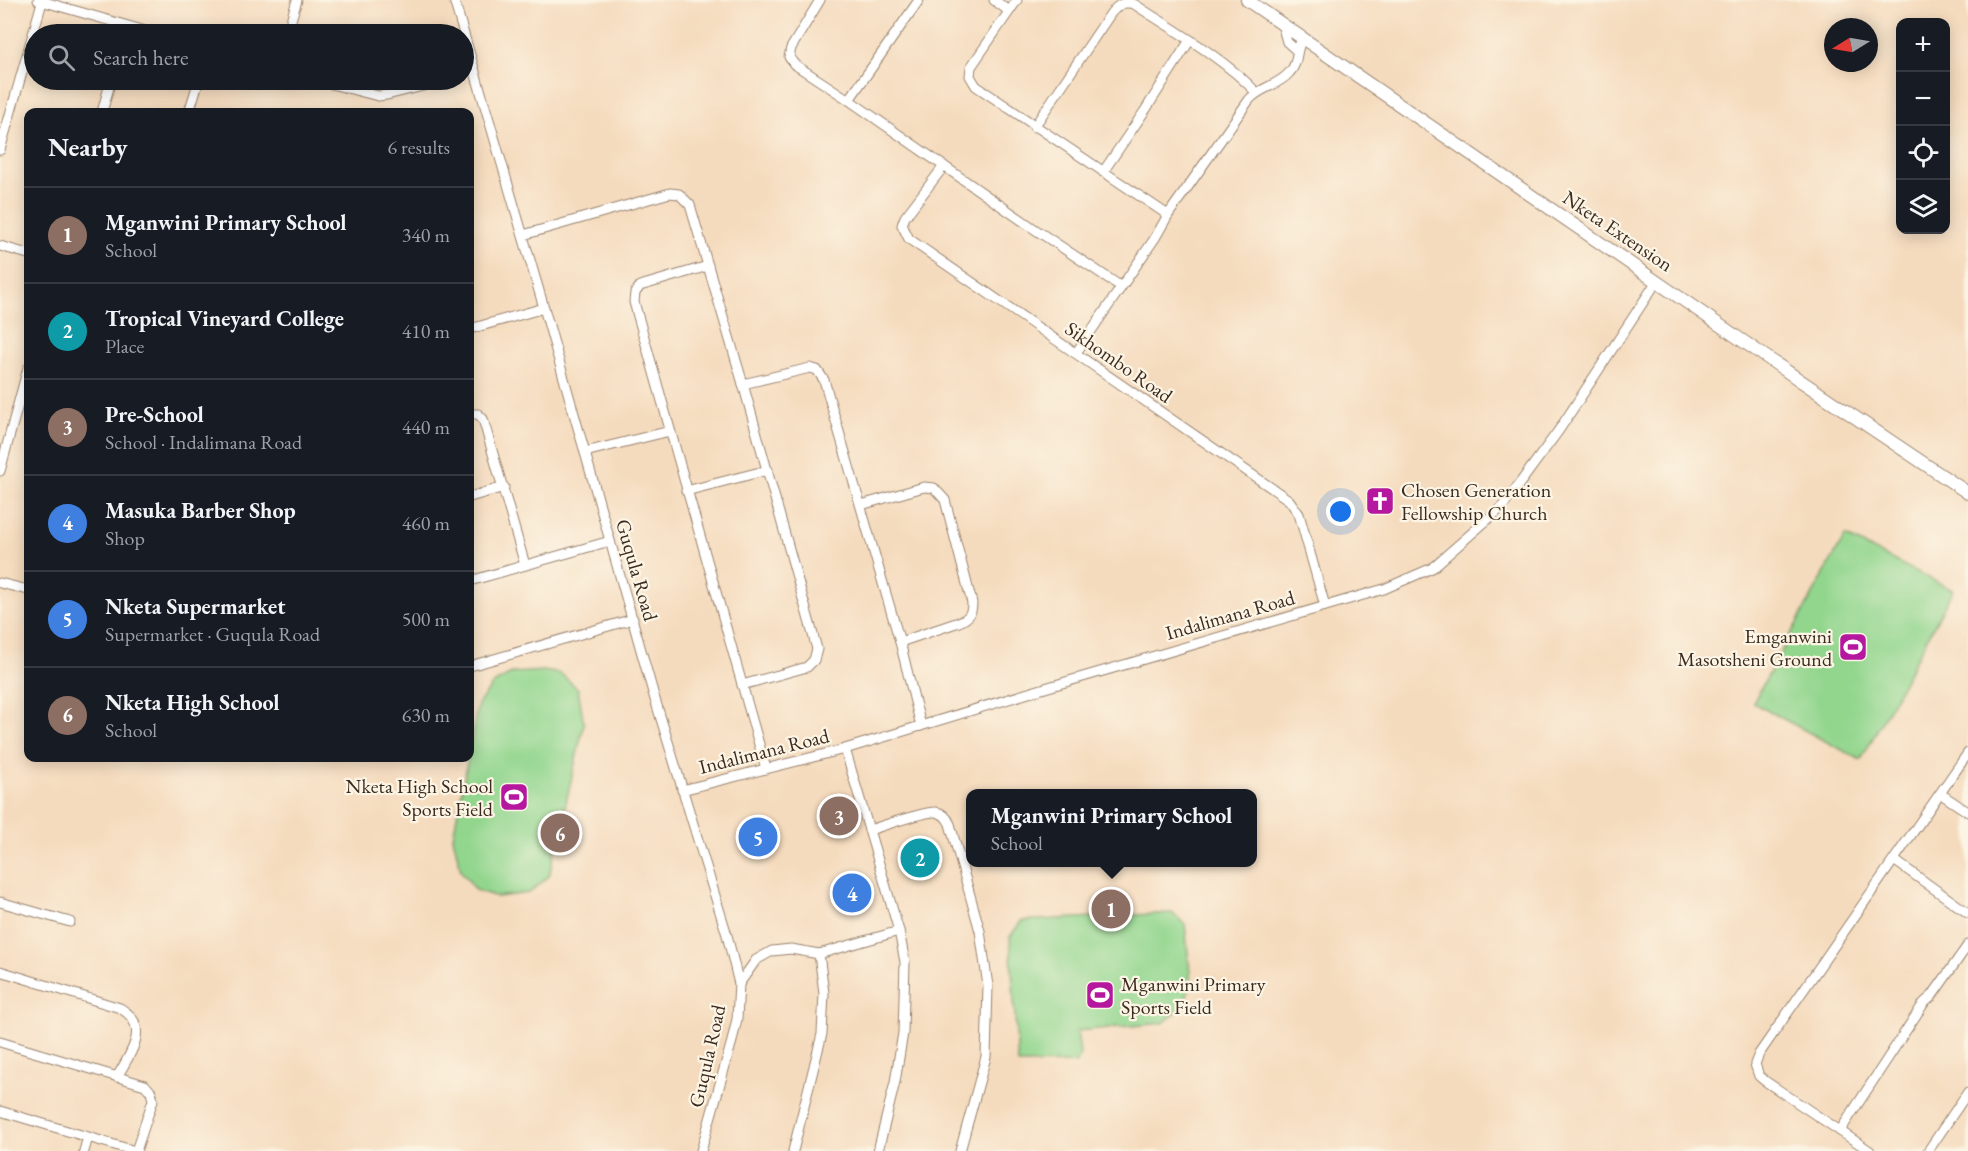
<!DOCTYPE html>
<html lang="en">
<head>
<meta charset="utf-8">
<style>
  :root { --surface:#171b24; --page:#242831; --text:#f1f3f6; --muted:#9ea1a6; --line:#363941; --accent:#db2777 }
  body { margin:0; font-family:"EB Garamond",serif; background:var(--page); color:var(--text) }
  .controls { position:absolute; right:18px; top:18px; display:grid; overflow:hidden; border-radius:12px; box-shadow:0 3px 15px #0003 }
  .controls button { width:54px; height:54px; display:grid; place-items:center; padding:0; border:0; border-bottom:2px solid var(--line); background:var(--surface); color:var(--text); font:30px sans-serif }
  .compass { position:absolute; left:1824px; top:18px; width:54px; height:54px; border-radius:50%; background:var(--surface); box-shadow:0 3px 15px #0003; rotate:259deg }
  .you { position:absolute; left:1341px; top:512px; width:21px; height:21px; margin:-15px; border:4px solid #fff; border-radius:50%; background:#1a73e8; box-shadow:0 0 0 9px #1a73e833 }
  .badge { display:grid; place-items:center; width:39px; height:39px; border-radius:50%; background:var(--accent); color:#fff; font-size:20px; font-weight:700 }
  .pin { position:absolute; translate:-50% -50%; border:3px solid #fff; box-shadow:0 2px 6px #0006 }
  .popup { position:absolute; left:966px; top:789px; width:291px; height:78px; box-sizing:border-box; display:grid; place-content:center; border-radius:12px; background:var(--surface); filter:drop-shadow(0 2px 4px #0005); font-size:20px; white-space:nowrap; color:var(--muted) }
  .popup b { font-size:22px; color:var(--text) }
  .popup::after { content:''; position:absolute; left:50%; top:100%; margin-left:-12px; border:12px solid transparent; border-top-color:var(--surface) }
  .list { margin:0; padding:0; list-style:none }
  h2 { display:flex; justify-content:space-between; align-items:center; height:78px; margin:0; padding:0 24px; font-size:26px }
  h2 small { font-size:20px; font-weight:400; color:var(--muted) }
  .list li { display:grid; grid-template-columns:39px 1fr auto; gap:18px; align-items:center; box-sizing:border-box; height:96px; padding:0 24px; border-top:2px solid var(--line) }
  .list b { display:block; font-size:22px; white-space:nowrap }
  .list p { margin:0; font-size:20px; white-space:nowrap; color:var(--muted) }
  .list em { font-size:20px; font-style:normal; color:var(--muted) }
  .icon { flex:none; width:33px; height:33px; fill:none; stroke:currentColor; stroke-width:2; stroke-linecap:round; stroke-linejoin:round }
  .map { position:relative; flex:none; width:1968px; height:1151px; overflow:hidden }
  .search { position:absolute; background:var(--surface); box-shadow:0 3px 15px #0003; left:24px; top:24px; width:450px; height:66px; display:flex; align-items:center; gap:15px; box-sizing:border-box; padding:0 21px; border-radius:33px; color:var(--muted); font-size:22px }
  .panel { position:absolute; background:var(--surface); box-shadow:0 3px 15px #0003; left:24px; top:108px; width:450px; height:654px; border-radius:12px }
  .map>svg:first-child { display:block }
  .pitch { fill:#92d68e; stroke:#668056; stroke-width:1.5 }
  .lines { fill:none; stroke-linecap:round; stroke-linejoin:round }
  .minor-casing { stroke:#98826e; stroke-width:11 }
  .tertiary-casing { stroke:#98826e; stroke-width:14 }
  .minor { stroke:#fff; stroke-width:9 }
  .tertiary { stroke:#fff; stroke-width:12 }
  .labels { text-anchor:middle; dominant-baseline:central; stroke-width:4.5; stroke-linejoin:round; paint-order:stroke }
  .street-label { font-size:20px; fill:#3b2a1e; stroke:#fcf5e5 }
  .poi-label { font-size:20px; fill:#3b2a1e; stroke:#fcf5e5; text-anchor:start }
</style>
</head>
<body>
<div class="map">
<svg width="1968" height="1151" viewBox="0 0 1968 1151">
  <rect width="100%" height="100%" fill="#fcf5e5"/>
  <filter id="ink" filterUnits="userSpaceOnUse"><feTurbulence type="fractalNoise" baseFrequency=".0167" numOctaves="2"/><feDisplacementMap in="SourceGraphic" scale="12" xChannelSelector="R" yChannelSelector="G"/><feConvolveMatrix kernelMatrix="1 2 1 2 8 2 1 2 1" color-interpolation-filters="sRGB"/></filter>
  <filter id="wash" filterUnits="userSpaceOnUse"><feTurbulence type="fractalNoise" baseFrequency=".008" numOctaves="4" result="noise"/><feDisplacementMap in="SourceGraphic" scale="24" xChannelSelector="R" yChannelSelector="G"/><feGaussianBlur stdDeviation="1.35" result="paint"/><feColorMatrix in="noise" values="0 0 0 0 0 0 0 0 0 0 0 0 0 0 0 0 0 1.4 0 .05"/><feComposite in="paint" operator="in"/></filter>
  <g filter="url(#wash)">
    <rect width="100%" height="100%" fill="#f5dbbe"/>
    <!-- pitch -->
    <g class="pitch">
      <polygon points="1845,536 1953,590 1861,760 1753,703"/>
      <polygon points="544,671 561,674 578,689 584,724 549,876 529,893 497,897 476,890 461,871 453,837 478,704 493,684 513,673"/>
      <polygon points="1172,913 1185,924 1191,983 1183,1007 1163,1023 1077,1031 1080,1054 1076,1063 1018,1064 1010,937 1021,921"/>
    </g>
  </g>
  <g filter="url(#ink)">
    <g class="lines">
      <!-- minor casing -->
      <g class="minor-casing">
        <g id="minor">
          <polyline points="38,0 156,34"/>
          <polyline points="454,0 544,308 654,696 727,935 739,984 737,1019 732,1041 701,1151"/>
          <polyline points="820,0 791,48 789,57 794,64 849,100 1033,228 1120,286"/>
          <polyline points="994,0 1009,11"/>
          <polyline points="1017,0 971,67 970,76 976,86 1168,215"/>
          <polyline points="1282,24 1287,42 1296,50"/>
          <polyline points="287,34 297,0"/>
          <polyline points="316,80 378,96 387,95 447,80"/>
          <polyline points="849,100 919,0"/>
          <polyline points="102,112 111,80"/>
          <polyline points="189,112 199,80"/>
          <path d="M1034,127L1111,13C1118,5 1123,1 1134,4C1175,31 1221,56 1256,92"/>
          <polyline points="0,150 42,2"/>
          <polyline points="944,166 905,217 902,225 909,239 1289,500 1299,514 1325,606"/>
          <polyline points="1103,172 1146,109 1190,40"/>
          <polyline points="523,235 670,193 679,194 690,205 743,384 817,649 814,660 807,667 742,685"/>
          <polyline points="0,246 28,254"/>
          <polyline points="708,266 640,286 635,293 634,302 766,769"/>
          <polyline points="470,329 544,308"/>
          <path d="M1076,353L1155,238L1168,215L1249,100C1260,87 1278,86 1289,73C1300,62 1294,50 1303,38"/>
          <polyline points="743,384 810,368 817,370 824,380 900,642 921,726"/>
          <polyline points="470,414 478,414 483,419 525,565"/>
          <polyline points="585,452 670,431"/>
          <polyline points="0,471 28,368"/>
          <polyline points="686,491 768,470"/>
          <polyline points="470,497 504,487"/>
          <path d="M861,505L924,487L934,488L945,500L972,603C972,613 969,618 959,622L900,642"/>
          <polyline points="470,581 610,541"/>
          <polyline points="0,583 28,590"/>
          <polyline points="470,666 633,619"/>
          <polyline points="845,749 899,931 905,962 903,1033 895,1082 878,1151"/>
          <polyline points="682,790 845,749 1045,688 1384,589 1432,568 1503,506 1559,430 1657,281"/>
          <polyline points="1941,794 1968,812"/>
          <path d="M869,830C884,826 923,811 936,812C943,813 947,817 950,824L980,931L988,986L986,1057L960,1151"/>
          <polyline points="1894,860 1968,913"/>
          <polyline points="0,902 70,922"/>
          <path d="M0,971L120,1008C152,1026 130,1054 117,1077"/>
          <polyline points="739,984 756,960 772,951 791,949 819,954 899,931"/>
          <polyline points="0,1042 145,1085 151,1092 153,1100 136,1151"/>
          <polyline points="0,1111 135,1151"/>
          <polyline points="1840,1131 1924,1003 1932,996 1968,945"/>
          <polyline points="84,1151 88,1137"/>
          <polyline points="793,1151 822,1034 824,993 819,954"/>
          <polyline points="1870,1151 1765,1081 1759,1076 1755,1064 1759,1054 1968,753"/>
          <polyline points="1928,1151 1968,1092"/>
        </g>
      </g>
      <!-- tertiary casing -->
      <g class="tertiary-casing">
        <polyline id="tertiary" points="1247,0 1801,381 1968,493"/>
      </g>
      <!-- minor -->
      <use href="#minor" class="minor"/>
      <!-- tertiary -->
      <use href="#tertiary" class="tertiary"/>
    </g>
  </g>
  <!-- icons -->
  <defs>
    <g id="church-square" transform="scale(1.5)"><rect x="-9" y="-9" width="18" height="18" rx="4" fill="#b5179e" stroke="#fcf5e5"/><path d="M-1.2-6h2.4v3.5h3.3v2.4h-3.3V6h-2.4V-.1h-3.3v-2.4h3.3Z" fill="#fff"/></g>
    <g id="stadium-square" transform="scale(1.5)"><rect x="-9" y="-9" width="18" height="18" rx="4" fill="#b5179e" stroke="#fcf5e5"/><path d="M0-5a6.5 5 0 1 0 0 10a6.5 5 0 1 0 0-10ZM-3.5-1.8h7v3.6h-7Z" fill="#fff"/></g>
  </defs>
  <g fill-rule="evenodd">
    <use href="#church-square" x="1380" y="501"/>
    <use href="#stadium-square" x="1853" y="647"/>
    <use href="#stadium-square" x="514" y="797"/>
    <use href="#stadium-square" x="1100" y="995"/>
  </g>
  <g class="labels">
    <!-- street labels -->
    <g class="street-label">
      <text transform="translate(1618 231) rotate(34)">Nketa Extension</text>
      <text transform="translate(1119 362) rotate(35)">Sikhombo Road</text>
      <text transform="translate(637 570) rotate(74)">Guqula Road</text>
      <text transform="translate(1230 615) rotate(-16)">Indalimana Road</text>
      <text transform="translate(764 751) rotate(-14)">Indalimana Road</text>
      <text transform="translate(707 1056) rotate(-77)">Guqula Road</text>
    </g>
    <!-- poi labels -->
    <g class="poi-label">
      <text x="1401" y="490">Chosen Generation<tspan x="1401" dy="23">Fellowship Church</tspan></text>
      <text x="1832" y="636" text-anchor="end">Emganwini<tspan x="1832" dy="23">Masotsheni Ground</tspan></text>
      <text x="493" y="786" text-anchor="end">Nketa High School<tspan x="493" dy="23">Sports Field</tspan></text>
      <text x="1121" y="984">Mganwini Primary<tspan x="1121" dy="23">Sports Field</tspan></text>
    </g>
  </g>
</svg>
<div class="controls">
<button>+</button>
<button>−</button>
<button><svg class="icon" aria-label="locate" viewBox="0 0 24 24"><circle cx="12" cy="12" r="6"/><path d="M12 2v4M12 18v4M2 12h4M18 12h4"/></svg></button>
<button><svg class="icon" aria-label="layers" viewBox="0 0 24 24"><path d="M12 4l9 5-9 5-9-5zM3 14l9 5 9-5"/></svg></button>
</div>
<svg class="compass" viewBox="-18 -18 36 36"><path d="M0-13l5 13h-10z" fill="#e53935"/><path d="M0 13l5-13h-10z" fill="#9ea1a6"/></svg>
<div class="you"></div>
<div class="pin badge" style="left:1111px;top:909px;background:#8d6e63">1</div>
<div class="popup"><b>Mganwini Primary School</b>School</div>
<div class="pin badge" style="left:920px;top:858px;background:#0f9aa8">2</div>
<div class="pin badge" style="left:839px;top:816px;background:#8d6e63">3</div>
<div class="pin badge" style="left:852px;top:893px;background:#3f7fe0">4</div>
<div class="pin badge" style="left:758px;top:837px;background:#3f7fe0">5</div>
<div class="pin badge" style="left:560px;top:833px;background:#8d6e63">6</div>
<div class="search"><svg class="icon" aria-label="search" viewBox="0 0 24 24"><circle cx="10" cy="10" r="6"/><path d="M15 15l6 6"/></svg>Search here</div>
<section class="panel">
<h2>Nearby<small>6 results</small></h2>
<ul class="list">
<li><span class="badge" style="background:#8d6e63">1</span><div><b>Mganwini Primary School</b><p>School</p></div><em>340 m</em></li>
<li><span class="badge" style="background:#0f9aa8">2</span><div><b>Tropical Vineyard College</b><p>Place</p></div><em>410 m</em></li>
<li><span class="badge" style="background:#8d6e63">3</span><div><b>Pre-School</b><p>School · Indalimana Road</p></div><em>440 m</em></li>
<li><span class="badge" style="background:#3f7fe0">4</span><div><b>Masuka Barber Shop</b><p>Shop</p></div><em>460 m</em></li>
<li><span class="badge" style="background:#3f7fe0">5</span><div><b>Nketa Supermarket</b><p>Supermarket · Guqula Road</p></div><em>500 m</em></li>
<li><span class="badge" style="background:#8d6e63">6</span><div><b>Nketa High School</b><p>School</p></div><em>630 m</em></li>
</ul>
</section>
</div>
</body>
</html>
